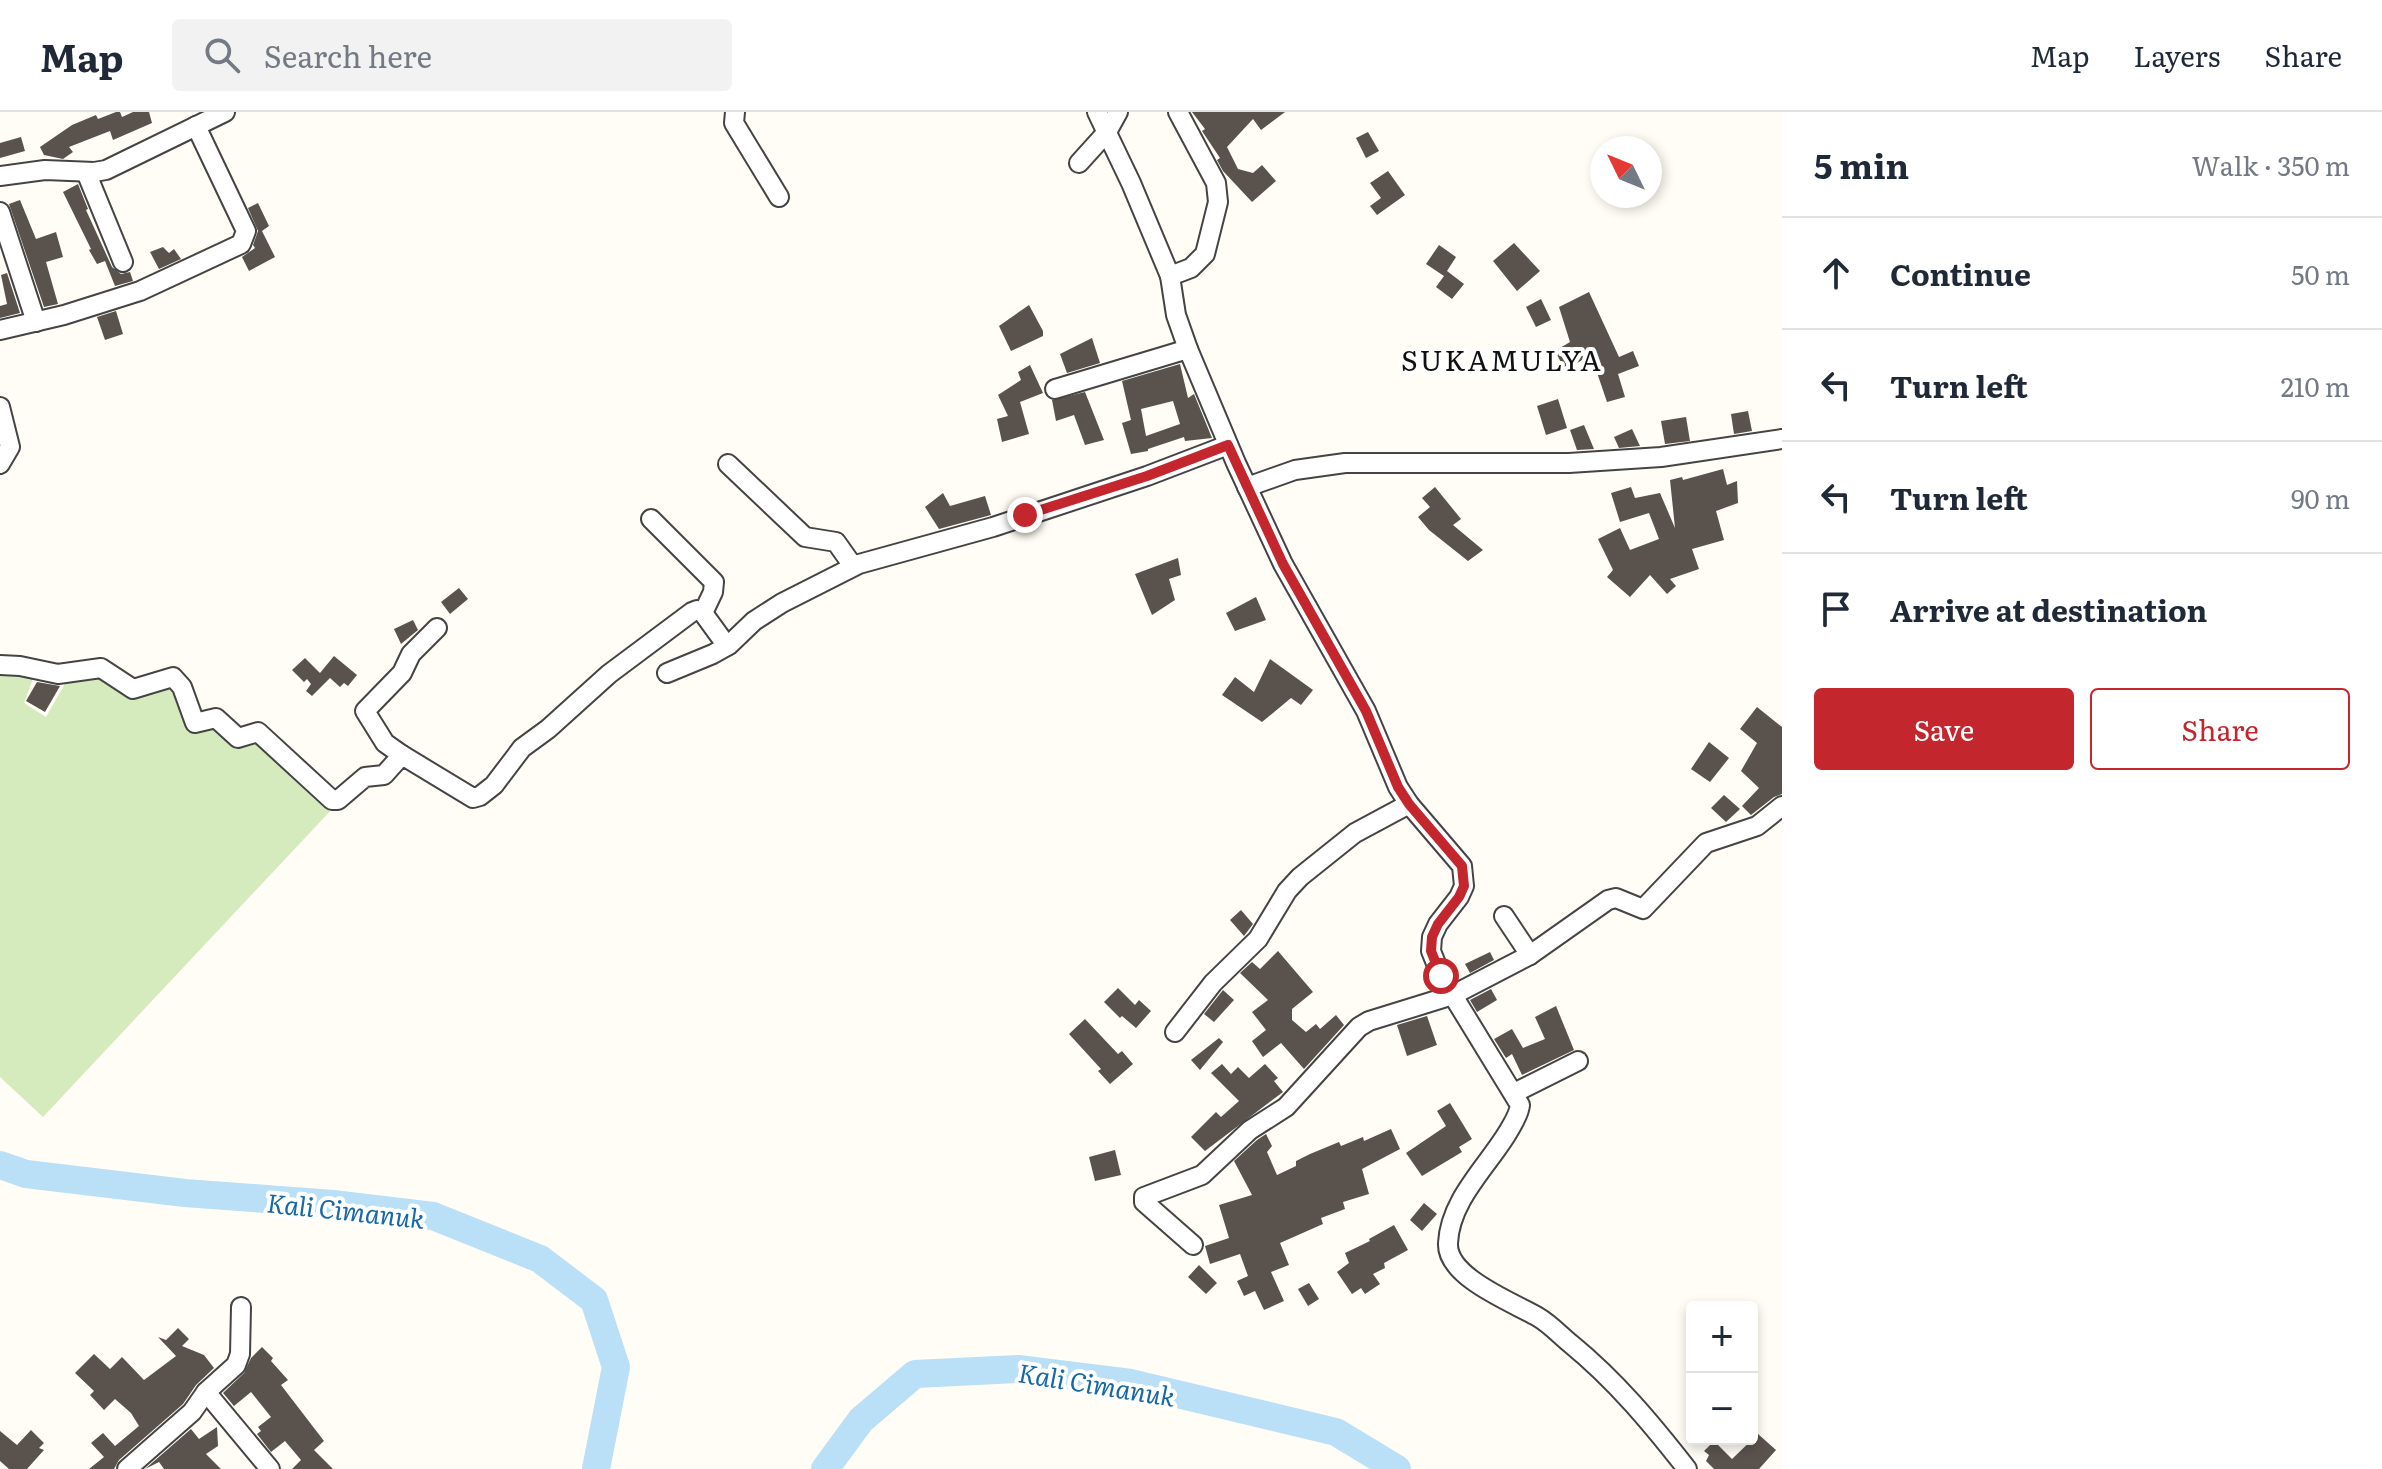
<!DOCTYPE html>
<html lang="en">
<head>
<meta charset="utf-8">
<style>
  :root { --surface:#fff; --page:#f2f2f3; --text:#1f2937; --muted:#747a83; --line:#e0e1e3; --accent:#c4262e }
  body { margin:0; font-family:Literata,serif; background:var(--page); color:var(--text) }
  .controls { position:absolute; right:24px; bottom:24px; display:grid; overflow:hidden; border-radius:8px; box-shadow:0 4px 12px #0003 }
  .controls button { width:72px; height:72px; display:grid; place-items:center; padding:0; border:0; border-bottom:2px solid var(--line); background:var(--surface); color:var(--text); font:40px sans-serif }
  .compass { position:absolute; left:1590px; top:24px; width:72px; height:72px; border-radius:50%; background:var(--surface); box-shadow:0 4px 12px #0003; rotate:313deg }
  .stop { position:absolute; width:24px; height:24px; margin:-18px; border:6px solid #c4262e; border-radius:50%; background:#fff }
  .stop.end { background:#c4262e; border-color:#fff; box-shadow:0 2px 8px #0008 }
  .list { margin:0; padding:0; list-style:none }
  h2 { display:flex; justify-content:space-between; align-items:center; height:104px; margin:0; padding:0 32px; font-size:34px }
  h2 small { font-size:26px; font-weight:400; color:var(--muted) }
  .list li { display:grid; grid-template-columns:52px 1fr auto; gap:24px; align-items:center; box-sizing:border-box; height:112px; padding:0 32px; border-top:2px solid var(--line) }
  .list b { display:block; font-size:30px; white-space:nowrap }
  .list em { font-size:26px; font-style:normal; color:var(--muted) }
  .actions { display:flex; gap:16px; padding:24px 32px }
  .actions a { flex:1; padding:18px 0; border:2px solid var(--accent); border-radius:8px; text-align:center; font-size:28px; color:var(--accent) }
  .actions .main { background:var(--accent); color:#fff }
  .icon { flex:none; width:44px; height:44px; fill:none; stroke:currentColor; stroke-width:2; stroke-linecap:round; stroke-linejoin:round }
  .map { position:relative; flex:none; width:1782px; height:1357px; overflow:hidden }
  header { display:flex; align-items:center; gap:48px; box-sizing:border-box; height:112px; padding:0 40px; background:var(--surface); border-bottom:2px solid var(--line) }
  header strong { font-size:38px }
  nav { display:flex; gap:44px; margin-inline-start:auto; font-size:28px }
  .search { width:560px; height:72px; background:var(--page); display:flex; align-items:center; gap:20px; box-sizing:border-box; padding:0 28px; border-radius:8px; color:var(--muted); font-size:30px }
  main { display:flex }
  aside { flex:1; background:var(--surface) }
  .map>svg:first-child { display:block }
  .green { fill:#d5ebbd }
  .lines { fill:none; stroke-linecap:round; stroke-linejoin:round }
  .river { stroke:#b9e0f7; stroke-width:28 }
  .building { fill:#5a524d; fill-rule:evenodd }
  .minor-casing { stroke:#444; stroke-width:22 }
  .minor { stroke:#fff; stroke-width:18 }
  .route { stroke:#c4262e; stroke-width:10 }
  .labels { text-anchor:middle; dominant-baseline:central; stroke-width:8; stroke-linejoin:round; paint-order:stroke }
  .water-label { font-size:26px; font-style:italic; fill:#1768a6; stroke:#fff }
  .quarter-label { font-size:28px; letter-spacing:2px; fill:#111; stroke:#fff }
</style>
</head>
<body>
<header>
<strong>Map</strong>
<div class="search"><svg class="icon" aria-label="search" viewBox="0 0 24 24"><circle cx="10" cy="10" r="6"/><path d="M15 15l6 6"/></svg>Search here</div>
<nav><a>Map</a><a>Layers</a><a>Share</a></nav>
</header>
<main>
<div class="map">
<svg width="1782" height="1357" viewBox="0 0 1782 1357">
  <rect width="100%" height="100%" fill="#fffdf5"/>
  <!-- green -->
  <polygon class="green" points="0,556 34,564 24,591 46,605 67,568 102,563 131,583 172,572 192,617 214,611 257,625 334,695 43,1005 0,965"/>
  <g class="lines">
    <!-- river -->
    <g class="river">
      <polyline points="0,1053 26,1062 185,1081 333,1092 433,1104 540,1147 594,1188 616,1255 596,1357"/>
      <polyline points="825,1357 861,1308 915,1262 1018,1257 1131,1271 1336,1320 1397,1357"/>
    </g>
  </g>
  <!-- building -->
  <g class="building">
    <polygon points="116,0 120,0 122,5 133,0 149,0 152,11 113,28 110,19 69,35 73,40 63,47 44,43 40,35 72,13 96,3 98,7"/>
    <polygon points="1192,0 1285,0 1261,18 1253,7 1227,35 1238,57 1253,61 1262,53 1276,69 1252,90 1223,59 1217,48 1220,46 1202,19 1205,17"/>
    <polygon points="1368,20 1379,39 1366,46 1356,26"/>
    <polygon points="21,25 25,39 0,46 0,31"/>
    <polygon points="1388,59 1405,83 1377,103 1370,94 1381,86 1370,71"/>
    <polygon points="78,72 88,97 86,98 112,155 121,162 130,160 133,169 115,174 105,149 97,152 89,138 91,137 63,80"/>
    <polygon points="20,88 36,127 56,120 63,145 46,150 58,192 44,195 9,92"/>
    <polygon points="258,91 269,114 262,119 275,145 249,159 242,145 255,136 253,133 258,119 248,96"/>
    <polygon points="1514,131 1540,159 1517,179 1493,149"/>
    <polygon points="1439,133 1456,145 1447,159 1464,172 1452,187 1436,175 1444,164 1426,152"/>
    <polygon points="163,135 169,141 174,137 181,147 159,157 150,140"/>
    <polygon points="7,161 20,201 0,206 0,194 7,192 1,163"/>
    <polygon points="1589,180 1619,245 1633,239 1639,254 1618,262 1625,285 1607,290 1591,243 1565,258 1555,239 1570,230 1559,195"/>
    <polygon points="1541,187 1551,208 1536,215 1526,195"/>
    <polygon points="1029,193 1043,219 1043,224 1011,239 999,214"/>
    <polygon points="116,199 123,222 105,228 97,205"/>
    <polygon points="1092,226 1100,251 1067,261 1060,242"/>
    <path d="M1180,252L1188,286L1194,282L1212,326L1185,329L1184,325L1148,337V339L1131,342L1122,311L1131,308L1122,269ZM1173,289L1180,312L1146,324L1141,297Z"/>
    <polygon points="1030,253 1043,281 1020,290 1029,322 1002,330 997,307 1008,304 998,283 1021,268 1018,260"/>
    <polygon points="1085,280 1104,328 1085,333 1074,303 1056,309 1052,288"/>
    <polygon points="1558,287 1567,316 1546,323 1537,294"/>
    <polygon points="1748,299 1752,319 1734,322 1731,302"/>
    <polygon points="1686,305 1690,329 1665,332 1661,309"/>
    <polygon points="1584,313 1594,337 1577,338 1570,318"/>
    <polygon points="1632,317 1640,334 1619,336 1614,325"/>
    <polygon points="1723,357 1727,373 1737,369 1738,391 1716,399 1724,428 1692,437 1699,457 1670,467 1676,474 1667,482 1650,463 1630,485 1607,465 1613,458 1598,427 1620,416 1630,438 1659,427 1649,401 1620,410 1611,381 1631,375 1635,386 1660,381 1675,416 1670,368 1682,365 1683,368"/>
    <polygon points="1435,375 1461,407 1453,413 1483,438 1468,449 1429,418 1418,405 1430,395 1422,386"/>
    <polygon points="943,381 950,394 985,384 991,403 939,417 925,395"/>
    <polygon points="1178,446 1181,463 1169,467 1175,488 1152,503 1135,462"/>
    <polygon points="459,476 468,487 450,502 441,490"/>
    <polygon points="1256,485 1266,508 1235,519 1226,501"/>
    <polygon points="413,508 418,518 401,532 394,517"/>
    <polygon points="334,544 357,563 348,574 344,571 340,575 330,566 312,584 306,579 311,572 307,567 304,570 292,558 305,546 320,561"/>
    <polygon points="1270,547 1313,578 1301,593 1291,586 1262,610 1222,583 1235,565 1254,580"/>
    <polygon points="37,570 60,574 45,600 26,589"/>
    <polygon points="1757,595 1782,615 1782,682 1774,685 1751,703 1742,694 1759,676 1741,659 1757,631 1740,617"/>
    <polygon points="1709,630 1729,646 1710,670 1691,657"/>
    <polygon points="1724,683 1740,697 1726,710 1711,696"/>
    <polygon points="1241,798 1253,812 1244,824 1230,808"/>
    <polygon points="1278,839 1313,880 1292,897 1292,908 1306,920 1316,912 1320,917 1336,903 1344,913 1304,957 1281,931 1263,945 1252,929 1266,918 1252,900 1268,888 1240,861 1252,850 1260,857"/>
    <polygon points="1490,840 1494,848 1470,861 1465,852"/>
    <polygon points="1118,876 1135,893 1139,888 1151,899 1136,916 1122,904 1120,906 1104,890"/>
    <polygon points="1491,877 1497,888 1477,900 1470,888"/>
    <polygon points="1223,878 1234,888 1214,910 1204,902"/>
    <polygon points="1556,894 1574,938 1522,963 1512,942 1506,946 1494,927 1512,917 1523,936 1545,927 1535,905"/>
    <polygon points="1427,904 1437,933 1407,944 1397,913"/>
    <polygon points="1085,907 1118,942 1122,939 1133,952 1110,972 1098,959 1101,957 1069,922"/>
    <polygon points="1219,926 1223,930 1200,958 1191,948"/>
    <polygon points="1222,952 1231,962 1238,955 1249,966 1265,952 1278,966 1274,969 1283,980 1205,1039 1191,1025 1216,1000 1221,1005 1239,989 1211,961"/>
    <polygon points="1450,991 1472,1027 1459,1035 1462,1040 1422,1064 1406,1041 1446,1014 1437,999"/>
    <polygon points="1391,1017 1400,1037 1362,1057 1369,1082 1343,1090 1345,1097 1321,1106 1323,1112 1280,1131 1289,1153 1271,1160 1284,1189 1264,1198 1255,1179 1244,1184 1237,1169 1248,1164 1240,1142 1210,1152 1205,1134 1229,1126 1219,1093 1252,1083 1234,1049 1257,1028 1266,1022 1272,1034 1267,1040 1277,1063 1296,1054 1296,1049 1310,1042 1339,1030 1341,1034 1363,1025 1364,1029"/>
    <polygon points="1115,1038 1121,1063 1095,1069 1089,1045"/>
    <polygon points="1424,1091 1437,1102 1422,1119 1410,1108"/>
    <polygon points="1394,1113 1408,1138 1384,1151 1385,1156 1373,1162 1380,1172 1365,1182 1361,1176 1352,1182 1337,1160 1349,1151 1345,1141 1370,1129 1369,1127"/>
    <polygon points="1199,1153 1217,1171 1206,1182 1188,1165"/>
    <polygon points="1309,1171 1319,1187 1308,1194 1298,1177"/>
    <polygon points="178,1216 189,1227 182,1234 204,1243 214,1256 196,1273 183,1292 119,1348 114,1357 89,1357 104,1345 91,1331 103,1321 115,1334 139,1314 131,1301 115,1287 104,1298 90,1283 94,1279 75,1261 94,1242 110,1257 122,1245 144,1268 176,1244 158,1225 166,1228"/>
    <polygon points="262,1235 273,1246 271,1249 288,1268 281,1273 324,1329 314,1338 333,1357 292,1357 301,1348 285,1329 271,1340 257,1322 261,1319 258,1315 271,1305 251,1280 234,1294 223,1281 244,1261 251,1246"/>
    <polygon points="217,1315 218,1334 206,1342 221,1357 164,1357 159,1350 145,1357 191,1317 199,1327"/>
    <polygon points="31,1318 44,1331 39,1336 44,1338 27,1357 9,1357 0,1349 0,1319 17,1333"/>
    <polygon points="1758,1322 1776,1338 1759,1357 1714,1357 1706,1349 1709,1343 1704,1339 1714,1329 1732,1347"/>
  </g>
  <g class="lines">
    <!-- minor casing -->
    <g class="minor-casing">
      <g id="minor">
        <polyline points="735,0 734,11 779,85"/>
        <path d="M1097,0L1131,71L1170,164L1176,203L1188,237L1236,351L1283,452L1366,599L1398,675L1409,692L1462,754L1464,774L1459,785L1438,812L1432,825L1431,839L1441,864L1520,993C1519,1003 1513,1011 1508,1020C1487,1055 1450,1088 1448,1131C1446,1165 1512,1190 1538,1205C1550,1212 1560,1223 1571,1232C1616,1269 1651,1311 1687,1357"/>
        <polyline points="1079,51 1107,20 1118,0"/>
        <polyline points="86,60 123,150"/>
        <polyline points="0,64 45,58 94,60 106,58 225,0"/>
        <polyline points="0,100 36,210"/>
        <polyline points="1170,164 1191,156 1205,142 1218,90 1216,71 1178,0"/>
        <polyline points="0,218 64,203 140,179 241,132 246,119 196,14"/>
        <polyline points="1055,277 1188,237"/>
        <polyline points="0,295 10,335 0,352"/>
        <polyline points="728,352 805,425 836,430 853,454"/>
        <polyline points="1247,375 1295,358 1345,351 1569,351 1661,345 1782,327"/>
        <polyline points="651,407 714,470 713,480 703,501"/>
        <polyline points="0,553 20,554 58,562 101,556 133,577 173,565 182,575 195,611 216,606 238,626 258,620 332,688 338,688 365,665 384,663 402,643 473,686 480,684 494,673 522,636 548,617 609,562 692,500 697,498 703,501 727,534"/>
        <polyline points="667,561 713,542 729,533 754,509 782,491 859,452 993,415 1147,364 1228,333"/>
        <polyline points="402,643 385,631 365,599 402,561 411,542 437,516"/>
        <polyline points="1504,804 1530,843"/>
        <polyline points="1175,920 1213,871 1258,827 1287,779 1300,765 1355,721 1409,692"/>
        <polyline points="1514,981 1578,949"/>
        <polyline points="1193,1133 1144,1090 1144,1085 1202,1063 1250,1018 1286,995 1359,915 1369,909 1453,883 1530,843 1608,788 1616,786 1643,797 1706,731 1757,714 1782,694"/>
        <polyline points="206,1280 270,1357"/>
        <polyline points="127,1357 192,1300 206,1280 236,1253 240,1242 241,1195"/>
      </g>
    </g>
    <!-- minor -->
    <use href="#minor" class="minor"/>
  </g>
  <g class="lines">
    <!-- route -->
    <polyline class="route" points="1025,403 1147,364 1228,333 1283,452 1366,599 1398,675 1409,692 1462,754 1464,774 1459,785 1438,812 1432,825 1431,839 1441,864"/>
  </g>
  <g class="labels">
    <!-- water labels -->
    <g class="water-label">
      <text transform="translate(346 1097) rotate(6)">Kali Cimanuk</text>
      <text transform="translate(1097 1271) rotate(9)">Kali Cimanuk</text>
    </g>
    <!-- quarter labels -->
    <g class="quarter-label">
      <text x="1502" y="247">SUKAMULYA</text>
    </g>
  </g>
</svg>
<div class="controls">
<button>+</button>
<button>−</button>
</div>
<svg class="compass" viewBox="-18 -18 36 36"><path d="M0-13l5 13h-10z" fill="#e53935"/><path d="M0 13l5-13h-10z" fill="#747a83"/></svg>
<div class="stop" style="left:1441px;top:864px"></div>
<div class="stop end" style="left:1025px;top:403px"></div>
</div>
<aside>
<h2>5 min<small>Walk · 350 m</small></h2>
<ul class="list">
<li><svg class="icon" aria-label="ahead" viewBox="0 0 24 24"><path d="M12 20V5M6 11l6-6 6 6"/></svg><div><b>Continue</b></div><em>50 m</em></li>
<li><svg class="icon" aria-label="left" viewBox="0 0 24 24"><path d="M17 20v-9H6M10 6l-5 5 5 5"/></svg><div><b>Turn left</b></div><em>210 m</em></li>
<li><svg class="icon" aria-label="left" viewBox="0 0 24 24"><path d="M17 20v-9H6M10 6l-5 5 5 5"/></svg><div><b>Turn left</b></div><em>90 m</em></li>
<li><svg class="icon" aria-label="arrive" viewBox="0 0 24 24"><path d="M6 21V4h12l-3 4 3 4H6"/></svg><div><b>Arrive at destination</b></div></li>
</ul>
<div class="actions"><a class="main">Save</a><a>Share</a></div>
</aside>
</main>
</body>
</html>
